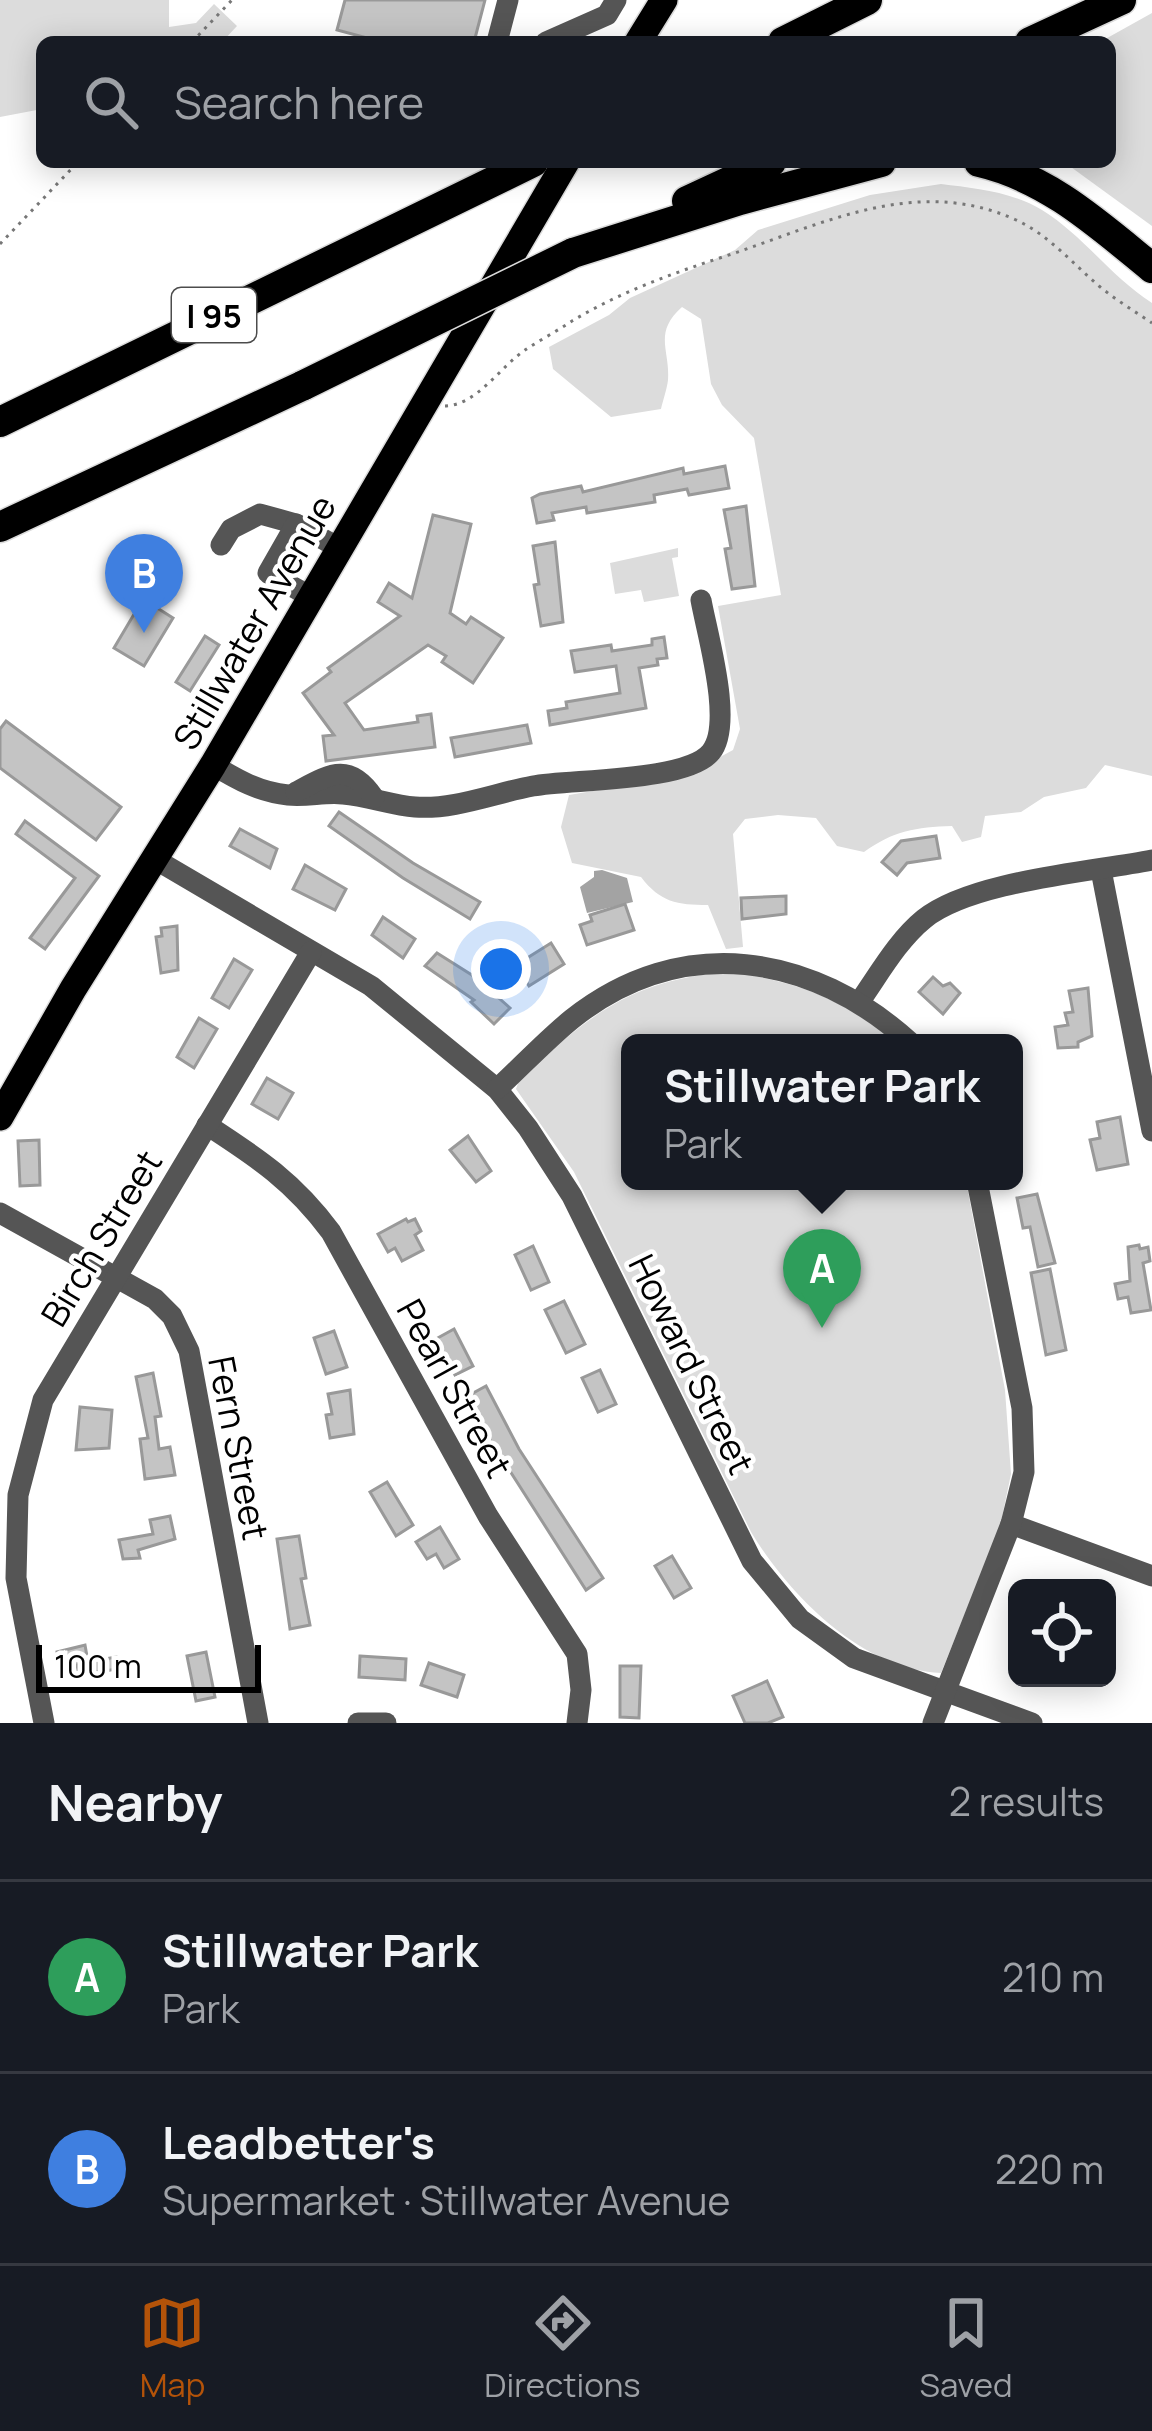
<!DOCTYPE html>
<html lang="en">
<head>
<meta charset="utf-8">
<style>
  :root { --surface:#171b24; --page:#20242c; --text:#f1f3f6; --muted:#9ea1a6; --line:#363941; --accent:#b45309 }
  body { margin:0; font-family:Manrope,sans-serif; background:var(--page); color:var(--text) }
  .controls { position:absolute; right:36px; bottom:36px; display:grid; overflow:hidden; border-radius:18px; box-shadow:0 6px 30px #0003 }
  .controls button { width:108px; height:108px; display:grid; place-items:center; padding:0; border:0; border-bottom:3px solid var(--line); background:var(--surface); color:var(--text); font:60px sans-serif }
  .scale { position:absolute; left:36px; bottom:30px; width:225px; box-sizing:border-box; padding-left:12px; border:6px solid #000; border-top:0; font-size:33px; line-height:42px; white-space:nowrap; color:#000; -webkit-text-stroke:9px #fff; paint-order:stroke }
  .you { position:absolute; left:501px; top:969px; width:42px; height:42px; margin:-30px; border:9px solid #fff; border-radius:50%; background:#1a73e8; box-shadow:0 0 0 18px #1a73e833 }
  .badge { display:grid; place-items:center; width:78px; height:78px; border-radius:50%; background:var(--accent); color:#fff; font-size:39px; font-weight:700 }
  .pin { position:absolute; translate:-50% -99px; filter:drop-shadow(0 3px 6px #0008) }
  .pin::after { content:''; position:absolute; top:63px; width:42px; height:36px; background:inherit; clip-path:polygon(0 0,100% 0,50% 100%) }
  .popup { position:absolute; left:621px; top:1034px; width:402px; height:156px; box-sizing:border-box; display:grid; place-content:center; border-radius:18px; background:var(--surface); filter:drop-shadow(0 3px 9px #0005); font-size:39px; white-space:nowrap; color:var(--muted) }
  .popup b { font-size:45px; color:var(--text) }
  .popup::after { content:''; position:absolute; left:50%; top:100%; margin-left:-24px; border:24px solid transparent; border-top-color:var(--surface) }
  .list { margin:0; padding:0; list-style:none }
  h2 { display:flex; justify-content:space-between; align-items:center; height:156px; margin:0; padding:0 48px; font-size:51px }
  h2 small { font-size:39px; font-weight:400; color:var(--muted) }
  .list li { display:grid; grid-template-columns:78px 1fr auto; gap:36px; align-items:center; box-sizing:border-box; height:192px; padding:0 48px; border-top:3px solid var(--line) }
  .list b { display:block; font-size:45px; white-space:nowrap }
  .list p { margin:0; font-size:39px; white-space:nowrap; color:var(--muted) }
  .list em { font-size:39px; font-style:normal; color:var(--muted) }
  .icon { flex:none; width:66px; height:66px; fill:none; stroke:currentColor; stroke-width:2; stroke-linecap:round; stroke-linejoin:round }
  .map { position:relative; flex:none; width:1152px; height:1723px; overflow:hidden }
  .search { position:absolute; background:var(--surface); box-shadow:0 6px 30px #0003; left:36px; right:36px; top:36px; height:132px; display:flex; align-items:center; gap:30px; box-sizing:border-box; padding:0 42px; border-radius:18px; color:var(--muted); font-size:45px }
  .sheet { height:540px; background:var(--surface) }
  nav { display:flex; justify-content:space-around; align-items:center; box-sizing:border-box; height:168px; border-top:3px solid var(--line); background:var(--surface); font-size:33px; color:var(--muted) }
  nav a { display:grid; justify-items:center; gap:6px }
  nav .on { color:var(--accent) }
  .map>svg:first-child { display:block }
  .green { fill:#dcdcdc }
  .water { fill:#a3a3a3 }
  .building { fill:#c4c4c4; stroke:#999; stroke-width:3 }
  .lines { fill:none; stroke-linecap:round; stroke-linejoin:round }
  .major-casing { stroke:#dbdbdb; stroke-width:30 }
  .highway-casing { stroke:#dbdbdb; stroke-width:33 }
  .path { stroke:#777; stroke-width:3; stroke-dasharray:3 6; stroke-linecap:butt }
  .minor { stroke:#555; stroke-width:21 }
  .major { stroke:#000; stroke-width:27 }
  .highway { stroke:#000; stroke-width:30 }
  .highway-bridge-casing { stroke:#dbdbdb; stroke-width:33; stroke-linecap:butt }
  .highway-bridge { stroke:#000; stroke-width:30 }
  .labels { text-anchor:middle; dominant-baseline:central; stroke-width:9; stroke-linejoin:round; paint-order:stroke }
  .shield { fill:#fff; stroke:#4c4c4c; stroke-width:3 }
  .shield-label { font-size:33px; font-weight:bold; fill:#000 }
  .street-label { font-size:36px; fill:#000; stroke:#fff }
</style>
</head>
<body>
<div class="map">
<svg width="1152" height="1723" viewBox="0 0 1152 1723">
  <rect width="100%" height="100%" fill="#fff"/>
  <!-- green -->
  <g class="green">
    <polygon points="0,0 169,0 169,27 196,23 214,4 237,26 222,42 42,42 42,109 0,117"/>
    <polygon points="1152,13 1152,226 1064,162 1110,162 1110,42 1100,42"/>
    <path d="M941,184C974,188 1013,192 1042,210C1084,236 1110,276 1152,303V776L1105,765L1086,788L1044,797L1021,812L985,816L981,837L962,842L952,826C916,827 893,831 864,852L837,846L816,818L778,815L745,819L733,834L743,947L726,949L708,905C677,905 660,902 641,877L572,863L561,827L569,795L687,775L733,750L740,729L718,606L781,595L754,438L722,405L711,384L701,319L682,307C653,333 670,349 668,380C667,389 663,400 661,409L611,417L553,369L549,347L609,315L630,298L735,250L758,230L870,195Z"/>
    <polygon points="678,548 678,557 672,558 679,596 644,602 641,590 615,594 610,563"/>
    <path d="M733,972C807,985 838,998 898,1043H630V1181H966L1005,1390L1011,1474L1000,1527L941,1673C862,1670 789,1595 751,1532L574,1172L516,1089L520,1078C592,1014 632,978 733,972Z"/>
  </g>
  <!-- water -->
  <polygon class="water" points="602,870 627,878 633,902 587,913 580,887 594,877 594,871"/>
  <!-- building -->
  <g class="building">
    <polygon points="345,0 485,0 474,42 382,42 337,30"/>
    <polygon points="725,466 729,488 689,495 687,489 654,495 655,502 587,513 586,507 552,513 554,520 537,523 532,498 540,494 581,486 583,492 683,468 684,474"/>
    <polygon points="746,506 755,586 732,589 725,549 731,548 724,510"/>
    <polygon points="433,515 471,524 450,613 466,624 471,617 503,638 473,683 442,662 446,656 428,645 345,703 364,730 418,722 417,716 431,714 435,747 326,761 323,736 334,735 303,693 331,672 328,668 400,616 378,602 389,583 412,598"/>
    <polygon points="555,542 563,622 541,626 534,585 539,584 533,546"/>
    <polygon points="143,599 173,618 144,666 114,648"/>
    <polygon points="205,636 219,645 190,691 176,682"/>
    <polygon points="664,637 667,658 657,659 658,665 639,668 646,708 550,725 548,711 567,708 566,702 620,693 616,666 575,672 571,651 611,645 612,651 652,645 652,639"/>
    <polygon points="6,721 121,807 96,840 0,768 0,729"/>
    <polygon points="527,725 531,743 455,757 451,738"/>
    <polygon points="339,812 413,863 480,902 470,919 403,878 329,826"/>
    <polygon points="25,821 99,876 45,949 30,938 75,878 16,834"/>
    <polygon points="240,829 277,849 270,868 230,846"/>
    <polygon points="936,836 940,858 907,863 897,875 882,862 901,841"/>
    <polygon points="305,865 346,889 335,910 293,889"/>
    <polygon points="786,896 786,914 742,919 741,898"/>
    <polygon points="625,904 634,930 587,945 580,925 592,921 590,915"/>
    <polygon points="383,917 415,939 403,958 372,935"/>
    <polygon points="177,926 178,970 161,973 156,937 162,936 161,928"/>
    <polygon points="551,943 564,964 529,986 516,965"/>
    <polygon points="437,953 475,977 510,1008 494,1024 471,1002 474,1000 425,966"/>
    <polygon points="234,959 252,970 229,1008 212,998"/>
    <polygon points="933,977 943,986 950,983 960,993 943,1014 919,992"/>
    <polygon points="1088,988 1092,1036 1078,1042 1078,1047 1058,1048 1055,1027 1068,1025 1065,1013 1073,1012 1069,991"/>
    <polygon points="199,1018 217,1029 194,1068 177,1057"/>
    <polygon points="267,1078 293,1093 278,1119 252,1104"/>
    <polygon points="1120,1117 1128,1164 1097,1170 1090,1140 1100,1138 1097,1122"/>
    <polygon points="468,1136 491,1171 476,1182 450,1150"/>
    <polygon points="39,1140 40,1185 20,1186 18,1141"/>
    <polygon points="1037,1194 1055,1263 1038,1267 1030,1227 1023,1228 1017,1198"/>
    <polygon points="406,1219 408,1222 415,1219 421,1231 415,1235 423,1250 402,1261 395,1248 388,1252 378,1234"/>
    <polygon points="1139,1245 1140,1249 1148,1247 1150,1261 1143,1263 1151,1310 1131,1313 1128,1297 1118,1299 1115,1284 1130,1281 1128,1247"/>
    <polygon points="533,1246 549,1282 531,1290 515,1255"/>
    <polygon points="1050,1269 1066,1350 1046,1355 1031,1273"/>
    <polygon points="564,1301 585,1344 566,1353 545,1310"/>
    <polygon points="454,1329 473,1366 455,1375 434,1340"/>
    <polygon points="334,1331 347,1367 326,1374 314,1338"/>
    <polygon points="600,1370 616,1404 598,1412 582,1378"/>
    <polygon points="153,1373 161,1416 155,1417 159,1449 170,1447 175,1475 145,1479 140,1439 148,1438 136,1377"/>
    <polygon points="486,1386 519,1449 603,1578 586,1590 471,1410 466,1397"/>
    <polygon points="350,1390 354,1434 330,1438 326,1415 332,1414 328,1394"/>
    <polygon points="80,1407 112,1410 109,1448 76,1450"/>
    <polygon points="387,1482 413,1525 396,1536 370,1492"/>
    <polygon points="170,1516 175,1539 138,1550 140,1558 123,1559 119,1540 153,1534 150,1520"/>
    <polygon points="440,1527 459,1559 444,1568 436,1554 427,1559 416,1542"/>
    <polygon points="299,1536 306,1578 301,1579 310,1625 290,1629 277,1539"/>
    <polygon points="672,1556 691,1588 674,1598 655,1566"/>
    <polygon points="85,1645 88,1662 116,1657 117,1669 79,1675 77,1665 59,1667 57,1652"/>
    <polygon points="206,1652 215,1697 196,1701 187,1656"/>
    <polygon points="360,1656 406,1659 405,1680 359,1677"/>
    <polygon points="429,1663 464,1675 457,1697 421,1685"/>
    <polygon points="620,1666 641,1666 639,1718 620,1717"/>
    <polygon points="767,1681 783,1717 768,1723 745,1723 733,1696"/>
  </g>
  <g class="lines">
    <!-- major casing -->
    <g class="major-casing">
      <g id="major">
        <polyline points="638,42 664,0"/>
        <polyline points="0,1117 73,989 213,765 566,162"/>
      </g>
    </g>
    <!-- highway casing -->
    <g class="highway-casing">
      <g id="highway">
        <polyline points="783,42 867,0"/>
        <polyline points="1030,42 1121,0"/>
        <path d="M979,162C1048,178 1098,224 1152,268"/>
        <polyline points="687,201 771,162"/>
        <polyline points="573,253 740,200 881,162"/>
        <polyline points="0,422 533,162"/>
        <polyline points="0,527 304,385"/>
      </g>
    </g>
    <!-- path -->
    <g class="path">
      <polyline points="192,42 232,0"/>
      <polyline points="0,244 78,162"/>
      <path d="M445,406C477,405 499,368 525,350C540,340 557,331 572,321C622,291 676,272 732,254C824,223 917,176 1014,219C1048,234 1071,262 1099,286C1116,300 1134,311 1152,323"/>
    </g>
    <!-- minor -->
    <g class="minor">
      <polyline points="497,42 508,0"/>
      <polyline points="546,42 607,15 616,0"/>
      <polyline points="221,545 231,529 260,514 296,524"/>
      <polyline points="311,597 268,573 296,524 339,548"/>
      <path d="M213,765C238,780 259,792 288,795C307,797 325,792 343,794C367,796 392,805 415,807C454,810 495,793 533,786C570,779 687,782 711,752C734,724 707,634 701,600"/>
      <path d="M296,792C330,774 349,761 374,798"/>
      <polyline points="153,858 371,986 497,1089 528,1128 572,1196 752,1561 800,1619 854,1658 1032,1723"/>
      <polyline points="1101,870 1152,1131"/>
      <path d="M860,1001C879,974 898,940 924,919C971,881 1091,872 1152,860"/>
      <path d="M497,1089C522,1066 546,1040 572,1019C682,932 812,953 911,1043"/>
      <path d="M207,1125C258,1158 294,1182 331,1232L488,1516L577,1654L581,1690L577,1723"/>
      <polyline points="0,1213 155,1299 172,1316 189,1351 258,1723"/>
      <polyline points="1011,1524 1152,1576"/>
      <polyline points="44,1723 16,1578 18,1495 43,1400 311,952"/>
      <polyline points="358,1723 386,1723"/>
      <polyline points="933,1723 1011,1524 1024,1472 1022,1408 977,1181"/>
    </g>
    <!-- major -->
    <use href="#major" class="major"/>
    <!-- highway -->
    <use href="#highway" class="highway"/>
    <!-- highway-bridge casing -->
    <g class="highway-bridge-casing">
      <polyline id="highway-bridge" points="304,385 573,253"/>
    </g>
    <!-- highway-bridge -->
    <use href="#highway-bridge" class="highway-bridge"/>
  </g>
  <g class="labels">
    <!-- shield labels -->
    <rect class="shield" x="172" y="288" width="84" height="54" rx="9"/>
    <g class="shield-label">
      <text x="214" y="315">I 95</text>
    </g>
    <!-- street labels -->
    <g class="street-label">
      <text transform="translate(254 622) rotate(-60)">Stillwater Avenue</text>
      <text transform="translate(101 1238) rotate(-59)">Birch Street</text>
      <text transform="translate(692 1364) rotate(64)">Howard Street</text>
      <text transform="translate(455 1388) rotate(61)">Pearl Street</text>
      <text transform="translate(239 1448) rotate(79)">Fern Street</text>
    </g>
  </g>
</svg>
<div class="controls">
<button><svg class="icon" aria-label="locate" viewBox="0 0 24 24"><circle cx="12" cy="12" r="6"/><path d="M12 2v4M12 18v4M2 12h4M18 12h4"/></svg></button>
</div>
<div class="scale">100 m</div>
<div class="you"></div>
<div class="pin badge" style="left:822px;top:1328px;background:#2e9e5b">A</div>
<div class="popup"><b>Stillwater Park</b>Park</div>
<div class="pin badge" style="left:144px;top:633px;background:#3f7fe0">B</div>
<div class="search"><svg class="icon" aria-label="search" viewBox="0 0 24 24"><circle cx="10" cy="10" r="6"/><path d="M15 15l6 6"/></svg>Search here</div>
</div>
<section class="sheet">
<h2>Nearby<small>2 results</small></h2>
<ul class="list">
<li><span class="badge" style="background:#2e9e5b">A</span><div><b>Stillwater Park</b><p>Park</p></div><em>210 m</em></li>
<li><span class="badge" style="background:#3f7fe0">B</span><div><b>Leadbetter's</b><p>Supermarket · Stillwater Avenue</p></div><em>220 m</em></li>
</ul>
</section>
<nav>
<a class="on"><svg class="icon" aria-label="map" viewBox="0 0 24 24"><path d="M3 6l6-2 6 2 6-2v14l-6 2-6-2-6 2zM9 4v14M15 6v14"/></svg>Map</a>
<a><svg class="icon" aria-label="directions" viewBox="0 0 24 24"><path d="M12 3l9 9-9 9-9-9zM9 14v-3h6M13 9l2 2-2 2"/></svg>Directions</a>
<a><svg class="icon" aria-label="saved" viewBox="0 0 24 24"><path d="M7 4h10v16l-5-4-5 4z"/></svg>Saved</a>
</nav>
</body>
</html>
